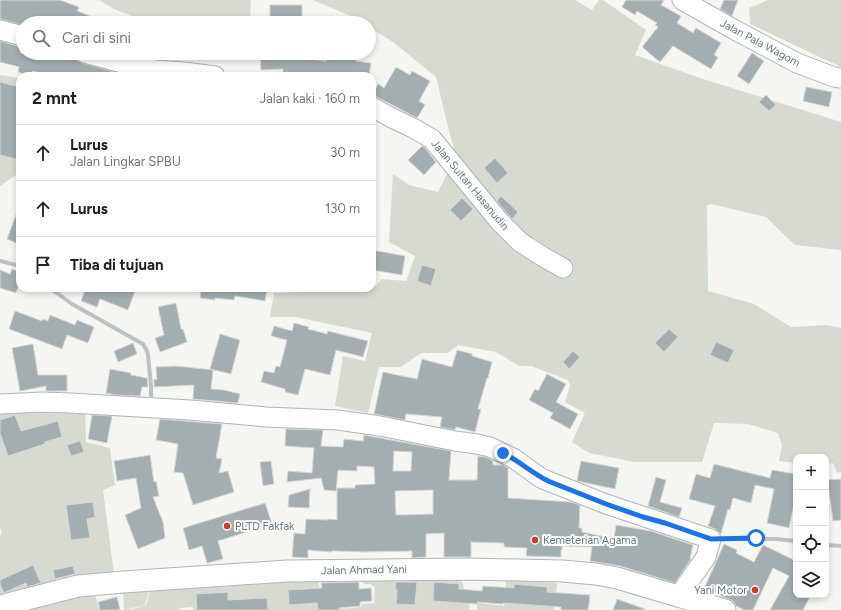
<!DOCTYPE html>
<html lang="id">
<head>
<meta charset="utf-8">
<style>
  :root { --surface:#fff; --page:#f2f2f2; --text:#222; --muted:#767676; --line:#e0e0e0 }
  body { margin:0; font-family:Figtree,sans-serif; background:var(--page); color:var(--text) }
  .controls { position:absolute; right:12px; bottom:12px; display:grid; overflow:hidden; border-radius:8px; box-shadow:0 2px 6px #0003 }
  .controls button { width:36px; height:36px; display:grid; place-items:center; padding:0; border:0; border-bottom:1px solid var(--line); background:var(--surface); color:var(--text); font:20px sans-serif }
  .stop { position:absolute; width:12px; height:12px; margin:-9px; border:3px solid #1a73e8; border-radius:50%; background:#fff }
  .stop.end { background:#1a73e8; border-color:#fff; box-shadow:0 1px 4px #0008 }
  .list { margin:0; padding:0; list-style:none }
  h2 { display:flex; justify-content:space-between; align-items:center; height:52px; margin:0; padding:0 16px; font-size:17px }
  h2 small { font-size:13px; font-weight:400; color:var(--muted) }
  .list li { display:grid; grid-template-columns:26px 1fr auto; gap:12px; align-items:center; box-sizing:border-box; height:56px; padding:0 16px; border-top:1px solid var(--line) }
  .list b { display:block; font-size:15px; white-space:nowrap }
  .list p { margin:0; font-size:13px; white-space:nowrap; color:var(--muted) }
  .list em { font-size:13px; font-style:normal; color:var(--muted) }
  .icon { flex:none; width:22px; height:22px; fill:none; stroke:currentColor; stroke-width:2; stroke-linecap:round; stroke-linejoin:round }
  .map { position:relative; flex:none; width:841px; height:610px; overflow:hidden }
  .search { position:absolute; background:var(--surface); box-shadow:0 2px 6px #0003; left:16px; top:16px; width:360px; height:44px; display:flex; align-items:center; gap:10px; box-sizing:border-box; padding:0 14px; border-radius:22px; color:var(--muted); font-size:15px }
  .panel { position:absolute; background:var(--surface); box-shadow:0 2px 6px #0003; left:16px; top:72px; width:360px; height:220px; border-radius:12px }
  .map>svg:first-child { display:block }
  .green { fill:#d6dad1; fill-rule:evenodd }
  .building { fill:#a4aeb1; stroke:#d7d6d5; fill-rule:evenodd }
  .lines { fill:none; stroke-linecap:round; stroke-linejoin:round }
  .secondary-casing { stroke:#afb6b9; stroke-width:21 }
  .primary-casing { stroke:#b0b6b8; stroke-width:23 }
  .street { stroke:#bcc2c4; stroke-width:4 }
  .secondary { stroke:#fff; stroke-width:19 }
  .primary { stroke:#fff; stroke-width:21 }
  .route { stroke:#1a73e8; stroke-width:5 }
  .poi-dot { fill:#da352e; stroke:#fff; stroke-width:1.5 }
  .labels { text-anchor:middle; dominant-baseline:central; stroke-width:4; stroke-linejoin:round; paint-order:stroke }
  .street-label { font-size:11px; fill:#667a81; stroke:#fff }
  .poi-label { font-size:11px; fill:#667a81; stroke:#fff; text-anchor:start }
</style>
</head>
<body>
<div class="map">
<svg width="841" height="610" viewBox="0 0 841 610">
  <rect width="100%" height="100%" fill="#f5f5f2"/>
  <!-- green -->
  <g class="green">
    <polygon points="99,0 251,0 250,21 249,23 151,23 114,9"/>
    <polygon points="313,0 575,0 592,10 599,0 603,0 646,30 635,55 700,78 841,122 841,250 795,245 766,217 711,204 707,205 708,291 754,304 791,327 827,325 841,328 841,472 837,473 833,463 826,464 826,457 796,457 796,463 779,461 782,445 778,433 748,424 714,423 702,462 635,462 589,453 572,442 585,413 565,402 570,385 568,380 531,366 519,366 496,352 458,345 448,353 421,353 401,367 379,367 368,413 335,406 343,356 365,361 372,333 296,317 270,317 274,293 302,292 305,288 372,288 372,286 376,286 382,279 406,281 415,256 389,242 393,174 409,185 438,192 456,156 450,135 436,77 393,42 369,27 369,23 362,23 353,17"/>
    <polygon points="768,0 841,0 841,67 750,24 749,8"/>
    <polygon points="0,75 20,78 20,172 0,186"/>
    <path d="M85,410L86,442L110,448L115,485L103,490L114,574L0,596V584L4,593L16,588L10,575L0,580V535L2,533L0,527V433L8,456L27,449L15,415L0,420V412ZM40,426L45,444L34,447ZM80,441L84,452L71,456L67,445ZM92,502L95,517L87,519L90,538L71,540L66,505ZM33,565L41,583L28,589L20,570ZM73,566L76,579L56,583L53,571Z"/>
    <path d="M428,574L458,577L462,582L467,599L478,600L479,603L504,606L506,580L557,583L554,610H477V602L470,601L469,610H339V608L318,609V610H268L267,598L239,600V610H229L227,592L196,594L197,610H193V607L180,608L179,610H129L146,605L152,585L189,582L304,577L318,579L323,607H339L342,609L361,607L362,604L374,603L375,588L371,584H365L361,581L362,575L398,576ZM396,580L412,581L411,590L396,589ZM435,582L459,584L458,602L433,601ZM309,588L310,603L289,605L288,590ZM397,591L416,592L415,605L396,604Z"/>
    <polygon points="151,585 145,605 124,610 123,589"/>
    <polygon points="95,594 99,610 16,610 73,596"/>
  </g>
  <!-- building -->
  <g class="building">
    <polygon points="0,0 60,0 79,7 77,11 106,22 106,23 23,23 23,25 0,19"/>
    <polygon points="626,0 664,0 661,5 681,16 677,23 693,33 696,28 721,43 714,55 718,57 711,69 673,46 660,62 642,47 658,27 655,25 657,23 637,11 635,15 622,7"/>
    <polygon points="724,0 738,0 732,16 720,9"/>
    <rect x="270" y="5" width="32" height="17"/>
    <polygon points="0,41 21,47 20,53 59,53 72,57 73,53 74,53 75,56 77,60 82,63 129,76 49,76 33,71 31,76 18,72 19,67 0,62"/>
    <polygon points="128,53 168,53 167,60 156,59"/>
    <polygon points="260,53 281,53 282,56 326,61 327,53 338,53 357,55 356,61 371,63 369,76 283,76 283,69 261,70"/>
    <polygon points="752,53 764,61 749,84 737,76"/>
    <polygon points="396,67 410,75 412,71 430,81 419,101 425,105 417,118 377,97 372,96 378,84 384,88"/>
    <polygon points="0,82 20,87 20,160 0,155"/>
    <polygon points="806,87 832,92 829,107 803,101"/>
    <polygon points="766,95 776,105 769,111 759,102"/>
    <polygon points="422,146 425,148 436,162 424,175 408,160"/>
    <polygon points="495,158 508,173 497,183 484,168"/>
    <polygon points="501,196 518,212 512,219 497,201"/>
    <polygon points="462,198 473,209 461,221 450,210"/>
    <polygon points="19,207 20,207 20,233 16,243 7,239"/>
    <polygon points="372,250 405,256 402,275 372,270"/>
    <polygon points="422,265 436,269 431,286 417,281"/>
    <polygon points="12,269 20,272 20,282 16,293 0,288 0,270 10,274"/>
    <polygon points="86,288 136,288 128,310 100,299 97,307 81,301"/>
    <polygon points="201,288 267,288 265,301 235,296 234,300 215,298 215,300 200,298"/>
    <polygon points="176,303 181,329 183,329 187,342 160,352 155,338 164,335 158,307"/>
    <polygon points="15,311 42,321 43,319 48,321 50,315 75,325 77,320 94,327 88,343 67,335 62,349 9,329"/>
    <polygon points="294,323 309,327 308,329 327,334 328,331 368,341 363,357 336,350 330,375 305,369 298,395 285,392 285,389 261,382 264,371 274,373 276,366 280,367 287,340 271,336 274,326 292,331"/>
    <polygon points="669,329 678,337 664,352 655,343"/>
    <polygon points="220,334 240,340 231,374 210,369"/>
    <polygon points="716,342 734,350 728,363 710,355"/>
    <polygon points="133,343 137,354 118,362 114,351"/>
    <polygon points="33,344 38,375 67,375 67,391 46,391 46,386 20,391 12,348"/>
    <polygon points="457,350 472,354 472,356 492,362 488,378 487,378 478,409 481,409 475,432 456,427 455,430 440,427 442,417 406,414 405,420 374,414 383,372 417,379 422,359 452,367"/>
    <polygon points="573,351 580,357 569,369 563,362"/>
    <polygon points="176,366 213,370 211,389 224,390 240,394 238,403 193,399 194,385 154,387 154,379 157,380 156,367"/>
    <polygon points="110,369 131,373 131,375 147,378 148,387 142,387 140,396 116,395 106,393"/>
    <polygon points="547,374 566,384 556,402 578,414 570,429 550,418 553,413 529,400 535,389 538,391"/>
    <polygon points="15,415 21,431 58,421 62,437 45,442 45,444 8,456 0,433 0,420"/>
    <polygon points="92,415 112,416 107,443 88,439"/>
    <polygon points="160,419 222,424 216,458 222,459 219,473 228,471 234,492 193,505 183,473 174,472 178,444 156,440"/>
    <path d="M286,429L323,430L321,446L343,447L344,439L363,441L364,435L451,451L449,480H477L478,456L486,457L493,461V465H503L508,468V498L571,502L580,505L579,528H582V532L610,538V537L614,538L616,525L651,531L693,545L690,558L691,559L675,583L620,566L590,561L592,547L562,546V550H561V557L526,556L527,548L504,547V543L471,542V557H444V533L426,534V557L412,558V551L363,552L339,551H332L331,552L308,550V558L292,557L294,533L305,534L306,519L328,520V519L337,520V488H355V485L375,484L374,467L357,466V471L338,470L336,491L324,490L321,478L287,482L288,471L312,473L314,448L285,446ZM394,451L412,452L411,471H393ZM433,490V514L396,515L395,491Z"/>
    <polygon points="80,441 84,452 71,456 67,445"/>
    <polygon points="150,455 154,482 156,481 159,496 153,497 163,522 165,538 138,549 125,515 141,508 136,478 117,481 114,461"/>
    <polygon points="271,461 274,484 263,486 260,462"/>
    <polygon points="581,461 619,468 615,489 577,481"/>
    <polygon points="714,464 770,478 772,470 796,474 796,494 789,528 767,523 774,489 755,485 751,503 733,498 730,510 728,509 721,534 715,529 708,526 715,506 689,499 696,474 710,478"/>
    <polygon points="656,477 666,480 660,502 682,508 679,517 648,506"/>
    <polygon points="841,479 841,520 833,521 829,490 826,490 826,480"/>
    <polygon points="310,489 309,508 288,507 289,495"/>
    <polygon points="93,502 95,517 87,519 90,538 71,540 66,505"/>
    <polygon points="265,503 272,524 218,541 223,559 207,563 202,546 189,550 183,528"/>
    <polygon points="724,544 737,550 736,553 754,562 763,545 796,561 796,595 811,595 803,610 770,610 789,576 773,568 753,610 744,610 736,606 733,601 729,599 718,595 704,589"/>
    <polygon points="33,565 41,583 27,587 26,583 4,593 0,584 0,580"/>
    <polygon points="73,566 75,574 55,579 53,570"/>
    <polygon points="359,582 359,589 371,588 372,601 360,602 360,606 339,608 339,610 318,610 317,603 289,605 288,590 322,588 321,583"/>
    <polygon points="396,582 417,582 415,605 396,604 397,589 395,589"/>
    <polygon points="434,582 459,584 459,589 482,591 483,586 514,588 514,584 547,587 547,592 590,595 588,610 561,610 561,607 503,603 503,604 477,602 477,604 433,601"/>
    <polygon points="228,592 228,600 267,598 268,610 197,610 196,594"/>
    <polygon points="117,597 120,610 100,610 98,602"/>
    <polygon points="617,599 645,609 644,610 613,610"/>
  </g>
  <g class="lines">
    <!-- secondary casing -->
    <g class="secondary-casing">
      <g id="secondary">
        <polyline points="682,0 735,30 797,63 834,77 841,78"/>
        <polyline points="0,30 23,36"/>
        <polyline points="85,53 138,67 155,70 184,72 215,76"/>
        <polyline points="372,107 392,118 413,128 432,139 500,222 520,242 545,258 563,268"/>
        <polyline points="0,404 42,402 70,403 190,410 266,417 338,420 380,426 455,441 477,444 490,447 513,458 541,478 548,481 606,504 711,539 706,557 683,590 680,596"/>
      </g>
    </g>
    <!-- primary casing -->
    <g class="primary-casing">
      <polyline id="primary" points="0,606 78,586 123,582 287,571 468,569 562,571 596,574 617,578 725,610"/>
    </g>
    <!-- street -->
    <g class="street">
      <polyline points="0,261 20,266"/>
      <polyline points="50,288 72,304 143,344 147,351 148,355 151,386 151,404"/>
      <polyline points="715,539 776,539 796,541"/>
      <polyline points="826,545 841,546"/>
    </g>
    <!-- secondary -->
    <use href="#secondary" class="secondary"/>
    <!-- primary -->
    <use href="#primary" class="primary"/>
  </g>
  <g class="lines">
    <!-- route -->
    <path class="route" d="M503,453C519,461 532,473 548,481L606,504L643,517L665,523L711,539L756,538"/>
  </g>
  <!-- markers -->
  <g class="poi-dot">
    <circle cx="227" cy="526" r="4"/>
    <circle cx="535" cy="540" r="4"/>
    <circle cx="755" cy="590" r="4"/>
  </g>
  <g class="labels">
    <!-- street labels -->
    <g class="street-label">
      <text transform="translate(760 43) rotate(28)">Jalan Pala Wagom</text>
      <text transform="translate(470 185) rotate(50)">Jalan Sultan Hasanudin</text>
      <text transform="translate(364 570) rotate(-1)">Jalan Ahmad Yani</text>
    </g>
    <!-- poi labels -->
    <g class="poi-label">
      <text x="235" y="526">PLTD Fakfak</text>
      <text x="543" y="540">Kemeterian Agama</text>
      <text x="747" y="590" text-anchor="end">Yani Motor</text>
    </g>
  </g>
</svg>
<div class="controls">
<button>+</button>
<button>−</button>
<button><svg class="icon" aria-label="locate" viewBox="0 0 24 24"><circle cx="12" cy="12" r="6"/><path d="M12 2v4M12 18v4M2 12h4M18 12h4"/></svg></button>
<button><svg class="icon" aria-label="layers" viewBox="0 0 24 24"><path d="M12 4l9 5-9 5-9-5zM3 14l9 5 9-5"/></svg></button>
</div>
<div class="stop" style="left:756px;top:538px"></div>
<div class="stop end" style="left:503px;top:453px"></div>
<div class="search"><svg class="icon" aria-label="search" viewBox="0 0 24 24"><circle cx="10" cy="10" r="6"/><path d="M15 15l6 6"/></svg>Cari di sini</div>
<section class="panel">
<h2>2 mnt<small>Jalan kaki · 160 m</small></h2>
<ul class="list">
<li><svg class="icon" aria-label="ahead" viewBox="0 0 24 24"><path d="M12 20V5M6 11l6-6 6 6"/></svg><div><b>Lurus</b><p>Jalan Lingkar SPBU</p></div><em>30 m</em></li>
<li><svg class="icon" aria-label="ahead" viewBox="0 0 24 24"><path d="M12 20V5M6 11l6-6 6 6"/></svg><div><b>Lurus</b></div><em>130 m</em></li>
<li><svg class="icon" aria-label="arrive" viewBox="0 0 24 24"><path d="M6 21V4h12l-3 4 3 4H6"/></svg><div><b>Tiba di tujuan</b></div></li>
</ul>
</section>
</div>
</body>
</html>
